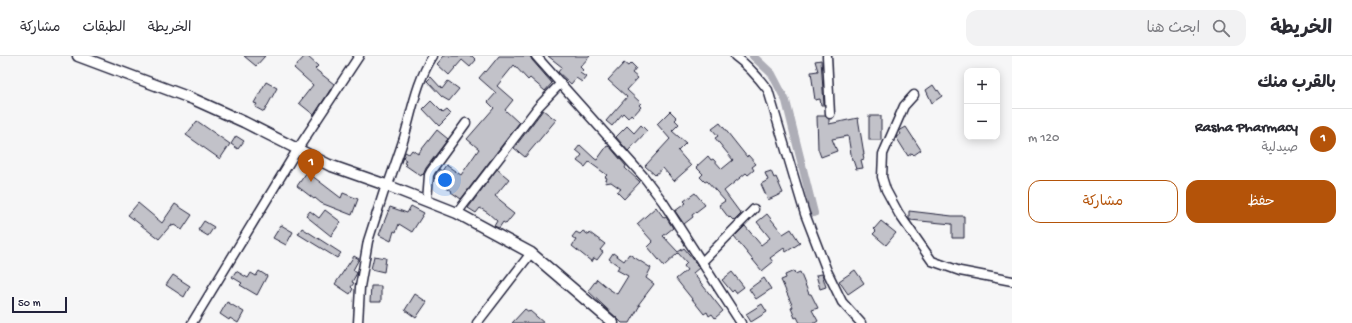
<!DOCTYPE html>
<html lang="ar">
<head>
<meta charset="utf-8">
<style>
  :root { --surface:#fff; --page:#f2f2f3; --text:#2b2b33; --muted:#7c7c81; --line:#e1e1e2; --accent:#b45309 }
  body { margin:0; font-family:"Gochi Hand","Playpen Sans Arabic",sans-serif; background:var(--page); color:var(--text); direction:rtl }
  .controls { position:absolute; right:12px; top:12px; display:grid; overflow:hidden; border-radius:8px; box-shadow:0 2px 10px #0003 }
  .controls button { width:36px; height:36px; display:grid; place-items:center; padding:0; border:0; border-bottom:1px solid var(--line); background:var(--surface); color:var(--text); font:20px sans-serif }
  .scale { position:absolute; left:12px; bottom:10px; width:55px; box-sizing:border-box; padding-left:4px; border:2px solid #22223b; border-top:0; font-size:11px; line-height:14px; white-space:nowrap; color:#22223b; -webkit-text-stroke:3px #fff; paint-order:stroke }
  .you { position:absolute; left:445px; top:124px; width:14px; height:14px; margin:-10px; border:3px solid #fff; border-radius:50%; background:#1a73e8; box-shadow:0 0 0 6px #1a73e833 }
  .badge { display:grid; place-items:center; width:26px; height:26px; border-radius:50%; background:var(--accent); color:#fff; font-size:13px; font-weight:700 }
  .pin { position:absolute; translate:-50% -33px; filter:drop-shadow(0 1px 2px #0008) }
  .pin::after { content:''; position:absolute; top:21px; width:14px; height:12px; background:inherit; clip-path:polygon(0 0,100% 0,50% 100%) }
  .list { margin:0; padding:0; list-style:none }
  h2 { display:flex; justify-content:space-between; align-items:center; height:52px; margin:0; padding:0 16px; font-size:17px }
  h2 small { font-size:13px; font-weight:400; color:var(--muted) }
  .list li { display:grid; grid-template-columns:26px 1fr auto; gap:12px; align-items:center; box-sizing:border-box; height:60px; padding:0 16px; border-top:1px solid var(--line) }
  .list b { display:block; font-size:15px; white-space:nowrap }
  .list p { margin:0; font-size:13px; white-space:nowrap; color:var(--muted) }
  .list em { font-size:13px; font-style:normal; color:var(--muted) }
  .actions { display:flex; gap:8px; padding:12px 16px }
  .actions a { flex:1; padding:9px 0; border:1px solid var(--accent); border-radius:12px; text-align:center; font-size:14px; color:var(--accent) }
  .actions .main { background:var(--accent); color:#fff }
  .icon { flex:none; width:22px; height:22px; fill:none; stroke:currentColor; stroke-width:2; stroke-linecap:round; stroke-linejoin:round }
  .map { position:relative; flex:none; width:1012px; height:267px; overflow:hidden; direction:ltr }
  header { display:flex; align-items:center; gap:24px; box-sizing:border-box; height:56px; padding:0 20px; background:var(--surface); border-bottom:1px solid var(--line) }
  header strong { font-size:19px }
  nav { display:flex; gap:22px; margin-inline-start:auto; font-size:14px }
  .search { width:280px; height:36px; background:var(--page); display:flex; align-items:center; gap:10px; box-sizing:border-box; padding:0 14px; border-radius:12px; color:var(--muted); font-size:15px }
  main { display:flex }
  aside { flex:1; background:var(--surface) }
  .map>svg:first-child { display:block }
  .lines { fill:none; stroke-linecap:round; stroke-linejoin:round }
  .canal { stroke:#aeaeb7; stroke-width:8 }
  .building { fill:#c2c2c9; stroke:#22223b }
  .minor-casing { stroke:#22223b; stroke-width:11 }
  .major-casing { stroke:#22223b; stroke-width:13 }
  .minor { stroke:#fff; stroke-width:8 }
  .major { stroke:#fff; stroke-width:10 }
</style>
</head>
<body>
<header>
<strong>الخريطة</strong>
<div class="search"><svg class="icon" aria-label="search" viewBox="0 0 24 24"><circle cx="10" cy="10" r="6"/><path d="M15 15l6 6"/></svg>ابحث هنا</div>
<nav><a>الخريطة</a><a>الطبقات</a><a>مشاركة</a></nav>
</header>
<main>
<aside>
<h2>بالقرب منك<small></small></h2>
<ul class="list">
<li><span class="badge">1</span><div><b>Rasha Pharmacy</b><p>صيدلية</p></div><em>120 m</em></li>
</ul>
<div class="actions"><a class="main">حفظ</a><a>مشاركة</a></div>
</aside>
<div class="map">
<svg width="1012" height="267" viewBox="0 0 1012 267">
  <rect width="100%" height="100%" fill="#f6f6f7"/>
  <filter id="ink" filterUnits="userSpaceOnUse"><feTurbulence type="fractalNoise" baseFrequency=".025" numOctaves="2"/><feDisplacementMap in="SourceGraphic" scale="8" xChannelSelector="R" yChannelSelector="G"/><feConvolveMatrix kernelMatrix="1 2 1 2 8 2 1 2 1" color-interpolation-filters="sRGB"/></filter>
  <g filter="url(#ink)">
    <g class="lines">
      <!-- canal -->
      <polyline class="canal" points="753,0 772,18 786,45 814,157"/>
    </g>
    <!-- building -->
    <g class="building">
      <polygon points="244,0 265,0 256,10"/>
      <polygon points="305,0 307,0 318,10 315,13 334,28 314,59 299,47 313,29 294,12"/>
      <polygon points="444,0 472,0 476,4 470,11 462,4 449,19 437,8"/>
      <polygon points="499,0 530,0 532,4 552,27 545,35 530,22 528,24 514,9 497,30 513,44 505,54 519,67 461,143 451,136 452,135 434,122 434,120 439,113 442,115 446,109 461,119 479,93 467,83 494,52 488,46 496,37 479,22 485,15 486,16"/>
      <polygon points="548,0 590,0 580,11 583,14 580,17 586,21 582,26 576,22 571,28 558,16 562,11"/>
      <polygon points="821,4 824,49 821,49 820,43 815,44 811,16 818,15 815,5"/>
      <polygon points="624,7 628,10 631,7 636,12 632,17 638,22 627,34 641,47 639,49 641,51 633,60 631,58 628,62 623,57 612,70 606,65 627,41 608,24"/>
      <polygon points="431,21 442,33 448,25 459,33 449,45 442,41 427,25"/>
      <polygon points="266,26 277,32 264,56 255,51 257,48 254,47"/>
      <polygon points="933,29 937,35 938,34 942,40 932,47 926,34"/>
      <polygon points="431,45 443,57 447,54 451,58 439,70 423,53"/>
      <polygon points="543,54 556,64 525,101 514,92"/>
      <polygon points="670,55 677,62 675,64 679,68 672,75 686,87 678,95 691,110 674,125 663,112 655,119 645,110 670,83 657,68"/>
      <polygon points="817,60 825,60 829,63 829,68 858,62 864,98 863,98 864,103 861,104 863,112 856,113 853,104 852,104 848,80 832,83 837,95 821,101 818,93"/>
      <rect x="869" y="60" width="12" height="24"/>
      <polygon points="197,65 230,88 220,103 186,79"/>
      <polygon points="720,67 747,101 748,99 756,108 752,111 754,114 748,119 746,117 724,135 741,158 735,164 734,163 733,164 730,161 729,162 719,149 725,145 707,125 705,126 700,121 703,118 696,111 708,100 711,104 713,103 722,113 733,104 715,82 718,80 712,73"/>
      <polygon points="641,69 647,75 628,95 616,81 627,70 634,77"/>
      <polygon points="906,71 921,94 914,99 912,97 908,100 896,81 901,78 899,75"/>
      <polygon points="437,74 448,83 426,112 423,119 422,118 421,120 405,109 406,108 404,107 406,104 403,102 405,96 409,98 412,94 418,98"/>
      <polygon points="236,80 244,85 238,93 231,88"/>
      <polygon points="580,89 595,103 597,104 607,90 610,91 626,110 625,112 640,126 624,143 617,136 621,133 611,126 605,127 607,122 605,121 607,119 589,106 585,111 577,105 582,99 576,94"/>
      <polygon points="497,113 509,123 495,140 506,149 505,151 514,158 506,168 503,166 499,172 494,170 497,165 488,157 480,152 476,157 468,152"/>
      <polygon points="771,115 774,122 776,121 783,137 768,144 761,128 768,124 765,117"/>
      <polygon points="307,116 341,142 343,137 358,143 352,159 321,147 315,142 314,143 297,130"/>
      <polygon points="695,137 705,149 692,159 693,161 684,168 675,155 686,147 684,145"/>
      <polygon points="138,147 162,167 175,148 192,159 182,174 174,169 173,170 171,169 159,183 128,159"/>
      <polygon points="411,150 424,157 412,176 399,168 396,176 394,175 391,185 379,179 390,151 407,157"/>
      <polygon points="656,151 664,162 666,161 673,172 663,180 678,196 684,192 693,203 699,212 693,217 723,255 715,262 712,258 709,260 707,256 704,258 676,223 687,214 684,210 687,207 678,197 664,210 648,191 653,186 637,168"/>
      <polygon points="325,154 341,166 331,180 306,160 310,155 319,162"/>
      <polygon points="909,155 952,160 964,160 964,182 952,182 952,168 910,164 909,162"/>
      <polygon points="767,158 783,178 791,173 800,187 786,196 784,192 770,202 773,206 762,215 734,181 745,170 761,189 770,182 757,166"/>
      <polygon points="204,165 214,171 208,180 198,174"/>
      <polygon points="881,165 896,177 886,189 873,178 876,175 874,173"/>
      <polygon points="281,169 293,176 286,189 273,182"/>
      <polygon points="302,172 341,197 337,202 298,178"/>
      <polygon points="583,175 589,179 590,177 605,188 600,194 603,196 597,204 594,202 592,206 572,190 576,184 572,181 576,176 580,178"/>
      <polygon points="613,197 624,205 629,198 651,212 646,222 654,228 638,249 640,249 630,267 622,267 588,235 597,223 609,233 617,238 628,220 617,214 619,210 609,203"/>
      <polygon points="354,200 359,203 353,214 357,217 352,226 354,227 351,231 353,233 350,238 335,228"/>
      <polygon points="374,200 386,202 384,216 371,213"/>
      <polygon points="855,214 864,227 848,238 839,225"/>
      <polygon points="236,215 248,222 251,217 256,220 259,215 267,220 257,239 240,229 242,227 232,221"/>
      <polygon points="794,215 795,218 800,216 809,238 811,238 818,252 812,254 818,265 815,267 800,267 797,261 795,262 791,252 793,251 781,224 786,222 785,219"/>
      <polygon points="732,216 744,231 736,237 734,234 732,236 722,224"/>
      <polygon points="822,218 826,231 820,233 816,219"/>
      <polygon points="173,219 190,230 184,241 166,229"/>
      <polygon points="764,222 771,233 756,243 749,233"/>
      <polygon points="371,230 381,230 381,246 370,246"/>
      <polygon points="415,238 427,246 416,262 405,254"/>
      <polygon points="227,246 244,256 238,267 230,262 229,264 220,258"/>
      <polygon points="762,248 767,256 751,266 746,258"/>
      <polygon points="525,253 529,256 530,255 544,267 512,267"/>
    </g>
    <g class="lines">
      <!-- minor casing -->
      <g class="minor-casing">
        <g id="minor">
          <polyline points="536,0 644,121 663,146 741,267"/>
          <path d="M735,0C749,10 758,21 768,34L805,158L827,215L842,246L861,267"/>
          <polyline points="827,0 830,58"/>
          <polyline points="914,39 904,50 883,98 882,121 886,134 899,158 932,205 960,215 1012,225"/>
          <path d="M388,129C393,114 399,98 404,82C412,55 417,24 433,0"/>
          <polyline points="427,145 429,119 431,115 466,67"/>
          <polyline points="457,157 538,51 561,27"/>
          <polyline points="702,206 754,153"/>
          <polyline points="192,267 297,94 359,0"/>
          <polyline points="358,267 360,231 368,185 386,129"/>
          <polyline points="477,267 531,197"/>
        </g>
      </g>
      <!-- major casing -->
      <g class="major-casing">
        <polyline id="major" points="78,0 193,43 244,66 329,109 386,129 457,157 531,197 613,267"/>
      </g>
      <!-- minor -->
      <use href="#minor" class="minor"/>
      <!-- major -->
      <use href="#major" class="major"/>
    </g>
  </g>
</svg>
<div class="controls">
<button>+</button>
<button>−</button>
</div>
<div class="scale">50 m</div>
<div class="you"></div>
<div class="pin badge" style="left:311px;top:126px">1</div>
</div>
</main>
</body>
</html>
